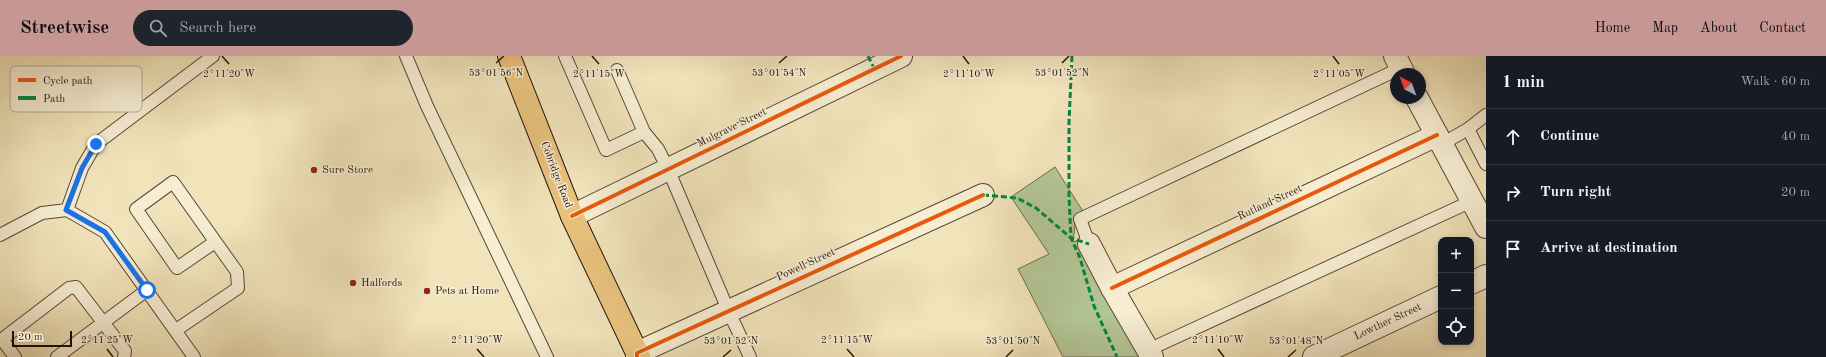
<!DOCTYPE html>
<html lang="en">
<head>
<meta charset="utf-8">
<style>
  :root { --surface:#171b24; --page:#20242c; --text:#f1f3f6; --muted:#9ea1a6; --line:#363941; --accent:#c59692 }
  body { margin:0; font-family:"Old Standard TT",serif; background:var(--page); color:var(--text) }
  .controls { position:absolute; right:12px; bottom:12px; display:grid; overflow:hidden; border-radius:8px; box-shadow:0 2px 6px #0003 }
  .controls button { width:36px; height:36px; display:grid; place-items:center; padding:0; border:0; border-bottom:1px solid var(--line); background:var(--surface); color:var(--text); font:20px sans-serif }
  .compass { position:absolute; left:1390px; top:12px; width:36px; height:36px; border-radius:50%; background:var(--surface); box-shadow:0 2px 6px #0003; rotate:319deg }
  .scale { position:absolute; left:12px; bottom:10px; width:60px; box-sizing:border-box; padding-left:4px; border:2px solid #21140c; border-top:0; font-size:11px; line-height:14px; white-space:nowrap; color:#21140c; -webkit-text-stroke:3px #f6edd2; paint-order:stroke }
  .stop { position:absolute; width:12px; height:12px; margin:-9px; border:3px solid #1a73e8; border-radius:50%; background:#fff }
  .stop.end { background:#1a73e8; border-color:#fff; box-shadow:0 1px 4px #0008 }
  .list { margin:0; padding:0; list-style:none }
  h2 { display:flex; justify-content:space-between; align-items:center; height:52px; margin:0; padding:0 16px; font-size:17px }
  h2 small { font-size:13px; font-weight:400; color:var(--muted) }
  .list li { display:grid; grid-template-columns:26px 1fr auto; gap:12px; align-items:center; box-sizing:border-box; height:56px; padding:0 16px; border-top:1px solid var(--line) }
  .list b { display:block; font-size:15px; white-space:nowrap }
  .list em { font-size:13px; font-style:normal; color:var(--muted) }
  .icon { flex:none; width:22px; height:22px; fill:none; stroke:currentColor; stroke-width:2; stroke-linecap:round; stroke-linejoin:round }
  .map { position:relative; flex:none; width:1486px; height:301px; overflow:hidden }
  header { display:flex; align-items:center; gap:24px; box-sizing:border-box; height:56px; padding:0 20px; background:var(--accent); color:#111 }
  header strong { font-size:19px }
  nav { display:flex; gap:22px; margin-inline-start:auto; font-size:14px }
  .search { width:280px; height:36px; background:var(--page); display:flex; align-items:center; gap:10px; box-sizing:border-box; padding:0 14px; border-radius:22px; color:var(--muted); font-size:15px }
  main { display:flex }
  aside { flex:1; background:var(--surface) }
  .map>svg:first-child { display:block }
  .green { fill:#b3c595; stroke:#6a6c50 }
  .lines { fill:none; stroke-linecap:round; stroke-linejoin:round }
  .service-casing { stroke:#554838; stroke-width:14 }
  .minor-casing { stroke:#554838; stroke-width:24 }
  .trunk-casing { stroke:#21140c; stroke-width:24 }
  .service { stroke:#f6edd2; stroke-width:12 }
  .minor { stroke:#f6edd2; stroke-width:22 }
  .trunk { stroke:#e8c27d; stroke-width:22 }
  .quiet { stroke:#00873e; stroke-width:3; stroke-dasharray:6 3; stroke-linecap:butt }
  .cycleway-casing { stroke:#f6edd2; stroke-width:6 }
  .cycleway { stroke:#e8590c; stroke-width:4 }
  .route { stroke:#1a73e8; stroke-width:5 }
  .ticks { fill:none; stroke:#21140c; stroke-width:1.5 }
  .poi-dot { fill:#8f2418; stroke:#f6edd2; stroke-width:1.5 }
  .labels { text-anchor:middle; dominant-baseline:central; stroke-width:3; stroke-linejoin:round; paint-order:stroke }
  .street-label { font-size:11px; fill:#21140c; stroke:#f6edd2 }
  .poi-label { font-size:11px; fill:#21140c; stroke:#f6edd2; text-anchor:start }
  .key { fill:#f6edd2; stroke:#b6ac97; stroke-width:1 }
  .key-label { font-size:11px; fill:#21140c }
  .ticks-label { font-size:10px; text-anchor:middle; fill:#21140c; stroke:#f6edd2; stroke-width:3; stroke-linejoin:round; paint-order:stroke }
</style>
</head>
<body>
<header>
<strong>Streetwise</strong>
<div class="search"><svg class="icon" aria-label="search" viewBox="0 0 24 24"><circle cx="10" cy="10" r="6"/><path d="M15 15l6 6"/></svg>Search here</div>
<nav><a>Home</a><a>Map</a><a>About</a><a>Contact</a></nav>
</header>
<main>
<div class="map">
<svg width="1486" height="301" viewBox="0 0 1486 301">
  <rect width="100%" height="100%" fill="#f1e3ba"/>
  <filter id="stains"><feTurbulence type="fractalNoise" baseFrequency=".005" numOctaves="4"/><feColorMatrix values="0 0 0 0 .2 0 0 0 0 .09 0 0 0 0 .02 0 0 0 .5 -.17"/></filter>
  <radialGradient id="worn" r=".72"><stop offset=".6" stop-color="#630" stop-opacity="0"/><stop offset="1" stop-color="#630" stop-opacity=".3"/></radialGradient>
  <!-- green -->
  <polygon class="green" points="1055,111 1084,157 1076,161 1073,186 1081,183 1143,301 1063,301 1018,213 1049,198 1011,141"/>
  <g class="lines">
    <!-- service casing -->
    <g class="service-casing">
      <g id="service">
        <polyline points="406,0 427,50 547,301"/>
        <polyline points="565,0 606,94 644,76"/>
        <polyline points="617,14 644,76 658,93 668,113 729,256 750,301"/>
        <polyline points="1468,73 1486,108"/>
        <polyline points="1442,88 1468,73 1486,59"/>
        <polyline points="67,154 105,176 194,301"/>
        <polyline points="0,179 42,157 67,154 82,112 96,88 213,0"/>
        <polyline points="1089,188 1080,163 1401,12"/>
        <polyline points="176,274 238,232 237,216 173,126 136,153 177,212 215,186"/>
        <polyline points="1148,294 1472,145"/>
        <polyline points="15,301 4,286 5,281 69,232 76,231 125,295 124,301"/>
        <polyline points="57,301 147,234"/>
      </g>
    </g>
    <!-- minor casing -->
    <g class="minor-casing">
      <g id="minor">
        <polyline points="1395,0 1404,18"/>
        <polyline points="1417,42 1486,171"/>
        <polyline points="572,160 901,0"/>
        <polyline points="1089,188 1112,232 1152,301"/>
        <polyline points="1471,227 1486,220"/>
        <polyline points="1112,232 1437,79"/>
        <polyline points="637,301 637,297 983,139"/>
        <polyline points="1314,301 1441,241"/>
      </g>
    </g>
    <!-- trunk casing -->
    <g class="trunk-casing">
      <polyline id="trunk" points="509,0 572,160 639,301"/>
    </g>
    <!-- service -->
    <use href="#service" class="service"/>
    <!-- minor -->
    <use href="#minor" class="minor"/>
    <!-- trunk -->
    <use href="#trunk" class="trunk"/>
    <!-- quiet -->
    <g class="quiet">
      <polyline points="868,0 874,12"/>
      <polyline points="1072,0 1069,66 1069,141 1071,182 1080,202 1094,250 1117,301"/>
      <polyline points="983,139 1017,142 1036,152 1071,182 1089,188"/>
    </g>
    <!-- cycleway casing -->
    <g class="cycleway-casing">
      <g id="cycleway">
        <polyline points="572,160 901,0"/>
        <polyline points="1112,232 1437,79"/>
        <polyline points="637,301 637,297 983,139"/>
      </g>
    </g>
    <!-- cycleway -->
    <use href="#cycleway" class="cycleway"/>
  </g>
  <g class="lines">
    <!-- route -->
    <polyline class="route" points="96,88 82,112 66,154 105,176 147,234"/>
  </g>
  <!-- ticks -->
  <path class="ticks" d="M222,0L229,8M592,0L599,8M963,0L969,8M1333,0L1339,8M496,7L504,0M779,7L787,0M1062,7L1069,0M107,293L113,301M477,293L484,301M847,293L854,301M1218,293L1224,301M723,301L731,294M1006,301L1013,294M1288,301L1296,294"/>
  <!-- markers -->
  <g class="poi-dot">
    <circle cx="314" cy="114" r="4"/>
    <circle cx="353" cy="227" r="4"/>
    <circle cx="427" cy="235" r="4"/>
  </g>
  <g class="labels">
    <!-- street labels -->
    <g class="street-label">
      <text transform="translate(732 72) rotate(-26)">Mulgrave Street</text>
      <text transform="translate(556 119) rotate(69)">Cobridge Road</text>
      <text transform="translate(1270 147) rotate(-25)">Rutland Street</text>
      <text transform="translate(806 209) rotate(-25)">Powell Street</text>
      <text transform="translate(1388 266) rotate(-25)">Lowther Street</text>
    </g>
    <!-- poi labels -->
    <g class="poi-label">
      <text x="322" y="114">Sure Store</text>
      <text x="361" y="227">Halfords</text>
      <text x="435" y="235">Pets at Home</text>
    </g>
  </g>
  <!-- legend -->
  <rect x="10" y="10" width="132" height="46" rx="6" class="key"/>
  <rect x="18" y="22" width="18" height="4" fill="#e8590c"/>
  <rect x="18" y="40" width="18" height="4" fill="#00873e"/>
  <g class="key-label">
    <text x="43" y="28">Cycle path</text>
    <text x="43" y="46">Path</text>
  </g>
  <g class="ticks-label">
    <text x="496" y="20">53°01'56"N</text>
    <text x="779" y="20">53°01'54"N</text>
    <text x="1062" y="20">53°01'52"N</text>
    <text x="1339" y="21">2°11'05"W</text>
    <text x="229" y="21">2°11'20"W</text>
    <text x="599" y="21">2°11'15"W</text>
    <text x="969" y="21">2°11'10"W</text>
    <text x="107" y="287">2°11'25"W</text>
    <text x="477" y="287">2°11'20"W</text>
    <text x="847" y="287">2°11'15"W</text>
    <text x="1218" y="287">2°11'10"W</text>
    <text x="731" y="288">53°01'52"N</text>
    <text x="1013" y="288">53°01'50"N</text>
    <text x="1296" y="288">53°01'48"N</text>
  </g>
  <rect width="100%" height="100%" filter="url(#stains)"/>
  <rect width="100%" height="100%" fill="url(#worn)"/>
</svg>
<div class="controls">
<button>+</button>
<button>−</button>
<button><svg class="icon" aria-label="locate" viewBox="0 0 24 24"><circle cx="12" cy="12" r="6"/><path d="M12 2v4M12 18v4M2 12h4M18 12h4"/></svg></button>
</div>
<svg class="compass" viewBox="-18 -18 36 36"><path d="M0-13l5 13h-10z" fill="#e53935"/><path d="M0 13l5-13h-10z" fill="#9ea1a6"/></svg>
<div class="scale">20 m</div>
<div class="stop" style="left:147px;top:234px"></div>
<div class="stop end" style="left:96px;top:88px"></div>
</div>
<aside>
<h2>1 min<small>Walk · 60 m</small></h2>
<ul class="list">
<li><svg class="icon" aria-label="ahead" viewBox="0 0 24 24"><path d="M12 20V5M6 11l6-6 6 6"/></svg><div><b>Continue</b></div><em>40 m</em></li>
<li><svg class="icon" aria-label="right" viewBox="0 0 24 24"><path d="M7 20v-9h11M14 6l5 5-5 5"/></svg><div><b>Turn right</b></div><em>20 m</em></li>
<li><svg class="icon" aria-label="arrive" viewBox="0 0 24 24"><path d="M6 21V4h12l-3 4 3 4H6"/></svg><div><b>Arrive at destination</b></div></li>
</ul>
</aside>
</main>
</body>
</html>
